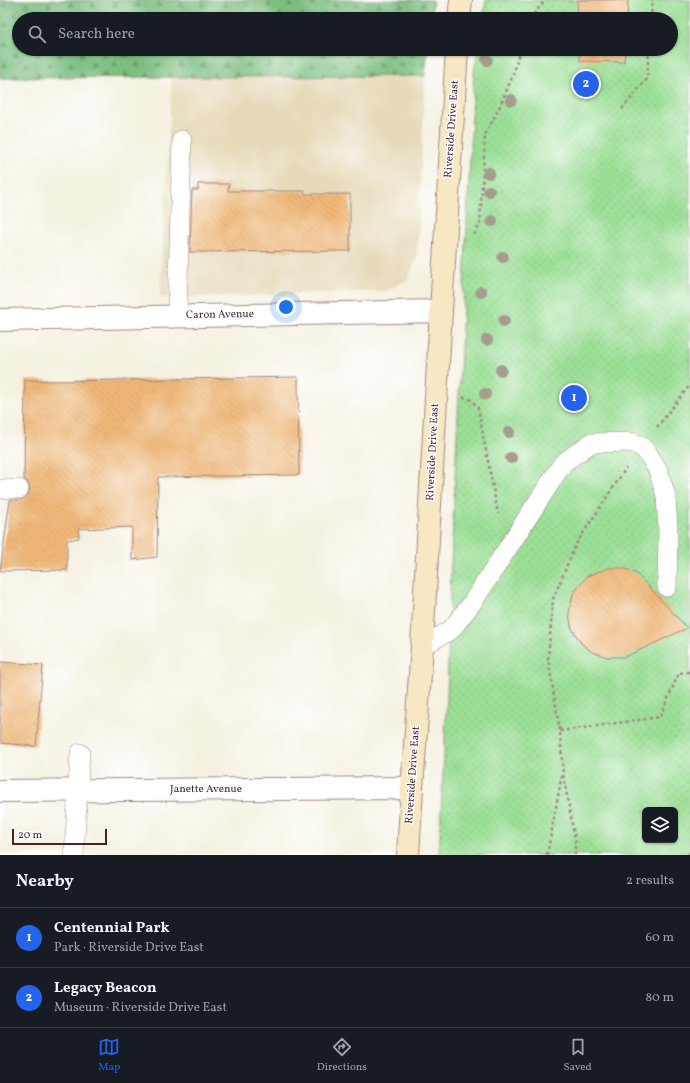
<!DOCTYPE html>
<html lang="en">
<head>
<meta charset="utf-8">
<style>
  :root { --surface:#171b24; --page:#242831; --text:#f1f3f6; --muted:#9ea1a6; --line:#363941; --accent:#2563eb }
  body { margin:0; font-family:Vollkorn,serif; background:var(--page); color:var(--text) }
  .controls { position:absolute; right:12px; bottom:12px; display:grid; overflow:hidden; border-radius:6px; box-shadow:0 1px 3px #0004 }
  .controls button { width:36px; height:36px; display:grid; place-items:center; padding:0; border:0; border-bottom:1px solid var(--line); background:var(--surface); color:var(--text); font:20px sans-serif }
  .scale { position:absolute; left:12px; bottom:10px; width:95px; box-sizing:border-box; padding-left:4px; border:2px solid #4a1f2b; border-top:0; font-size:11px; line-height:14px; white-space:nowrap; color:#4a1f2b; -webkit-text-stroke:3px #fff; paint-order:stroke }
  .you { position:absolute; left:286px; top:307px; width:14px; height:14px; margin:-10px; border:3px solid #fff; border-radius:50%; background:#1a73e8; box-shadow:0 0 0 6px #1a73e833 }
  .badge { display:grid; place-items:center; width:26px; height:26px; border-radius:50%; background:var(--accent); color:#fff; font-size:13px; font-weight:700 }
  .pin { position:absolute; translate:-50% -50%; border:2px solid #fff; box-shadow:0 1px 4px #0006 }
  .list { margin:0; padding:0; list-style:none }
  h2 { display:flex; justify-content:space-between; align-items:center; height:52px; margin:0; padding:0 16px; font-size:17px }
  h2 small { font-size:13px; font-weight:400; color:var(--muted) }
  .list li { display:grid; grid-template-columns:26px 1fr auto; gap:12px; align-items:center; box-sizing:border-box; height:60px; padding:0 16px; border-top:1px solid var(--line) }
  .list b { display:block; font-size:15px; white-space:nowrap }
  .list p { margin:0; font-size:13px; white-space:nowrap; color:var(--muted) }
  .list em { font-size:13px; font-style:normal; color:var(--muted) }
  .icon { flex:none; width:22px; height:22px; fill:none; stroke:currentColor; stroke-width:2; stroke-linecap:round; stroke-linejoin:round }
  .map { position:relative; flex:none; width:690px; height:855px; overflow:hidden }
  .search { position:absolute; background:var(--surface); box-shadow:0 1px 3px #0004; left:12px; right:12px; top:12px; height:44px; display:flex; align-items:center; gap:10px; box-sizing:border-box; padding:0 14px; border-radius:22px; color:var(--muted); font-size:15px }
  .sheet { height:172px; background:var(--surface) }
  nav { display:flex; justify-content:space-around; align-items:center; box-sizing:border-box; height:56px; border-top:1px solid var(--line); background:var(--surface); font-size:11px; color:var(--muted) }
  nav a { display:grid; justify-items:center; gap:2px }
  nav .on { color:var(--accent) }
  .map>svg:first-child { display:block }
  .built { fill:#e6daba }
  .grass { fill:url(#grass-dots); stroke:#727f60; fill-rule:evenodd }
  .forest { fill:url(#forest-firs); stroke:#636e55 }
  .building { fill:url(#building-back-hatch) }
  .lines { fill:none; stroke-linecap:round; stroke-linejoin:round }
  .lane-casing { stroke:#a08886; stroke-width:20 }
  .street-casing { stroke:#a08886; stroke-width:24 }
  .secondary-casing { stroke:#a08886; stroke-width:24 }
  .path { stroke:#a08886; stroke-width:2.5; stroke-dasharray:3 3; stroke-linecap:butt }
  .lane { stroke:#fff; stroke-width:19 }
  .street { stroke:#fff; stroke-width:22 }
  .secondary { stroke:#f7e8c3; stroke-width:22 }
  .tree { fill:#a49d8e }
  .labels { text-anchor:middle; dominant-baseline:central; stroke-width:3; stroke-linejoin:round; paint-order:stroke }
  .street-label { font-size:11px; fill:#4a1f2b; stroke:#fff }
</style>
</head>
<body>
<div class="map">
<svg width="690" height="855" viewBox="0 0 690 855">
  <defs>
    <pattern id="grass-dots" width="8" height="8" patternUnits="userSpaceOnUse"><rect width="8" height="8" fill="#9bdf96"/><path d="M2 2h.1M6 6h.1" fill="none" stroke="#87bf81" stroke-width="1.8" stroke-linecap="round"/></pattern>
    <pattern id="forest-firs" width="22" height="20" patternUnits="userSpaceOnUse"><rect width="22" height="20" fill="#7cbe7f"/><path d="M5 1l3.5 6h-7zM16 11l3.5 6h-7z" fill="#689a68"/></pattern>
    <pattern id="building-back-hatch" width="6" height="6" patternUnits="userSpaceOnUse"><rect width="6" height="6" fill="#f0b877"/><path d="M-1 5l2 2M0 0l6 6M5-1l2 2" fill="none" stroke="#cf9e67"/></pattern>
  </defs>
  <rect width="100%" height="100%" fill="#fff"/>
  <filter id="ink" filterUnits="userSpaceOnUse"><feTurbulence type="fractalNoise" baseFrequency=".025" numOctaves="2"/><feDisplacementMap in="SourceGraphic" scale="8" xChannelSelector="R" yChannelSelector="G"/><feConvolveMatrix kernelMatrix="1 2 1 2 8 2 1 2 1" color-interpolation-filters="sRGB"/></filter>
  <filter id="wash" filterUnits="userSpaceOnUse"><feTurbulence type="fractalNoise" baseFrequency=".012" numOctaves="4" result="noise"/><feDisplacementMap in="SourceGraphic" scale="16" xChannelSelector="R" yChannelSelector="G"/><feGaussianBlur stdDeviation="0.9" result="paint"/><feColorMatrix in="noise" values="0 0 0 0 0 0 0 0 0 0 0 0 0 0 0 0 0 1.4 0 .05"/><feComposite in="paint" operator="in"/></filter>
  <g filter="url(#wash)">
    <rect width="100%" height="100%" fill="#f5f1e1"/>
    <!-- built -->
    <polygon class="built" points="425,76 417,257 408,279 387,291 160,298 172,77"/>
    <!-- grass -->
    <path class="grass" d="M486,0H690V855H439L447,697L451,565L474,73L478,49H671V19H483ZM645,810H675V840H645Z"/>
    <!-- forest -->
    <polygon class="forest" points="0,0 433,0 431,19 19,19 19,49 428,49 425,76 0,78"/>
    <g id="blocks">
      <!-- building -->
      <g class="building">
        <polygon points="577,0 628,0 627,19 578,19"/>
        <polygon points="579,49 625,49 624,62 580,61"/>
        <polygon points="198,184 229,184 228,191 305,191 304,194 350,194 350,251 190,252 192,190 198,190"/>
        <polygon points="298,377 299,475 158,477 157,557 132,560 132,527 78,529 79,538 67,540 67,570 0,571 10,500 19,500 24,499 28,495 30,489 28,483 24,479 25,380 56,381"/>
        <polygon points="608,568 623,568 637,574 687,628 625,657 607,657 592,652 581,643 571,627 569,612 573,594 587,576"/>
        <polygon points="0,662 43,665 36,746 0,743"/>
      </g>
    </g>
  </g>
  <g filter="url(#ink)">
    <use href="#blocks" fill-opacity="0" stroke="#a08886" stroke-width="1"/>
    <g class="lines">
      <!-- lane casing -->
      <g class="lane-casing">
        <g id="lane">
          <polyline points="177,316 182,140"/>
          <polyline points="0,489 19,489"/>
          <polyline points="422,646 451,630 472,603 563,463 591,443 631,442 642,447 648,454 658,470 666,496 668,531 667,587"/>
          <polyline points="74,855 80,753"/>
        </g>
      </g>
      <!-- street casing -->
      <g class="street-casing">
        <g id="street">
          <polyline points="0,320 441,311"/>
          <polyline points="0,791 412,788"/>
        </g>
      </g>
      <!-- secondary casing -->
      <g class="secondary-casing">
        <g id="secondary">
          <polyline points="459,19 461,0"/>
          <polyline points="408,855 412,788 422,646 441,311 457,49"/>
        </g>
      </g>
      <!-- path -->
      <g class="path">
        <polyline points="530,19 545,0"/>
        <polyline points="651,19 652,0"/>
        <polyline points="622,109 647,79 649,49"/>
        <polyline points="474,235 480,224 485,135 500,106 513,75 520,49"/>
        <polyline points="463,397 471,400 478,408 498,514"/>
        <polyline points="657,427 690,385"/>
        <polyline points="560,731 660,717 679,673 690,672"/>
        <polyline points="547,855 562,775"/>
        <polyline points="575,855 575,840 563,773 560,731 548,659 553,599 576,544 626,468"/>
        <polyline points="689,855 690,852"/>
      </g>
      <!-- lane -->
      <use href="#lane" class="lane"/>
      <!-- street -->
      <use href="#street" class="street"/>
      <!-- secondary -->
      <use href="#secondary" class="secondary"/>
    </g>
    <!-- trees -->
    <g class="tree">
      <circle cx="487" cy="60" r="6"/>
      <circle cx="511" cy="100" r="6"/>
      <circle cx="489" cy="173" r="6"/>
      <circle cx="489" cy="191" r="6"/>
      <circle cx="492" cy="221" r="6"/>
      <circle cx="503" cy="257" r="6"/>
      <circle cx="481" cy="292" r="6"/>
      <circle cx="504" cy="321" r="6"/>
      <circle cx="487" cy="340" r="6"/>
      <circle cx="501" cy="370" r="6"/>
      <circle cx="485" cy="394" r="6"/>
      <circle cx="509" cy="432" r="6"/>
      <circle cx="511" cy="458" r="6"/>
    </g>
  </g>
  <g class="labels">
    <!-- street labels -->
    <g class="street-label">
      <text transform="translate(452 129) rotate(-86)">Riverside Drive East</text>
      <text transform="translate(220 315) rotate(-1)">Caron Avenue</text>
      <text transform="translate(433 452) rotate(-87)">Riverside Drive East</text>
      <text transform="translate(413 775) rotate(-86)">Riverside Drive East</text>
      <text x="206" y="789">Janette Avenue</text>
    </g>
  </g>
</svg>
<div class="controls">
<button><svg class="icon" aria-label="layers" viewBox="0 0 24 24"><path d="M12 4l9 5-9 5-9-5zM3 14l9 5 9-5"/></svg></button>
</div>
<div class="scale">20 m</div>
<div class="you"></div>
<div class="pin badge" style="left:574px;top:398px">1</div>
<div class="pin badge" style="left:586px;top:84px">2</div>
<div class="search"><svg class="icon" aria-label="search" viewBox="0 0 24 24"><circle cx="10" cy="10" r="6"/><path d="M15 15l6 6"/></svg>Search here</div>
</div>
<section class="sheet">
<h2>Nearby<small>2 results</small></h2>
<ul class="list">
<li><span class="badge">1</span><div><b>Centennial Park</b><p>Park · Riverside Drive East</p></div><em>60 m</em></li>
<li><span class="badge">2</span><div><b>Legacy Beacon</b><p>Museum · Riverside Drive East</p></div><em>80 m</em></li>
</ul>
</section>
<nav>
<a class="on"><svg class="icon" aria-label="map" viewBox="0 0 24 24"><path d="M3 6l6-2 6 2 6-2v14l-6 2-6-2-6 2zM9 4v14M15 6v14"/></svg>Map</a>
<a><svg class="icon" aria-label="directions" viewBox="0 0 24 24"><path d="M12 3l9 9-9 9-9-9zM9 14v-3h6M13 9l2 2-2 2"/></svg>Directions</a>
<a><svg class="icon" aria-label="saved" viewBox="0 0 24 24"><path d="M7 4h10v16l-5-4-5 4z"/></svg>Saved</a>
</nav>
</body>
</html>
